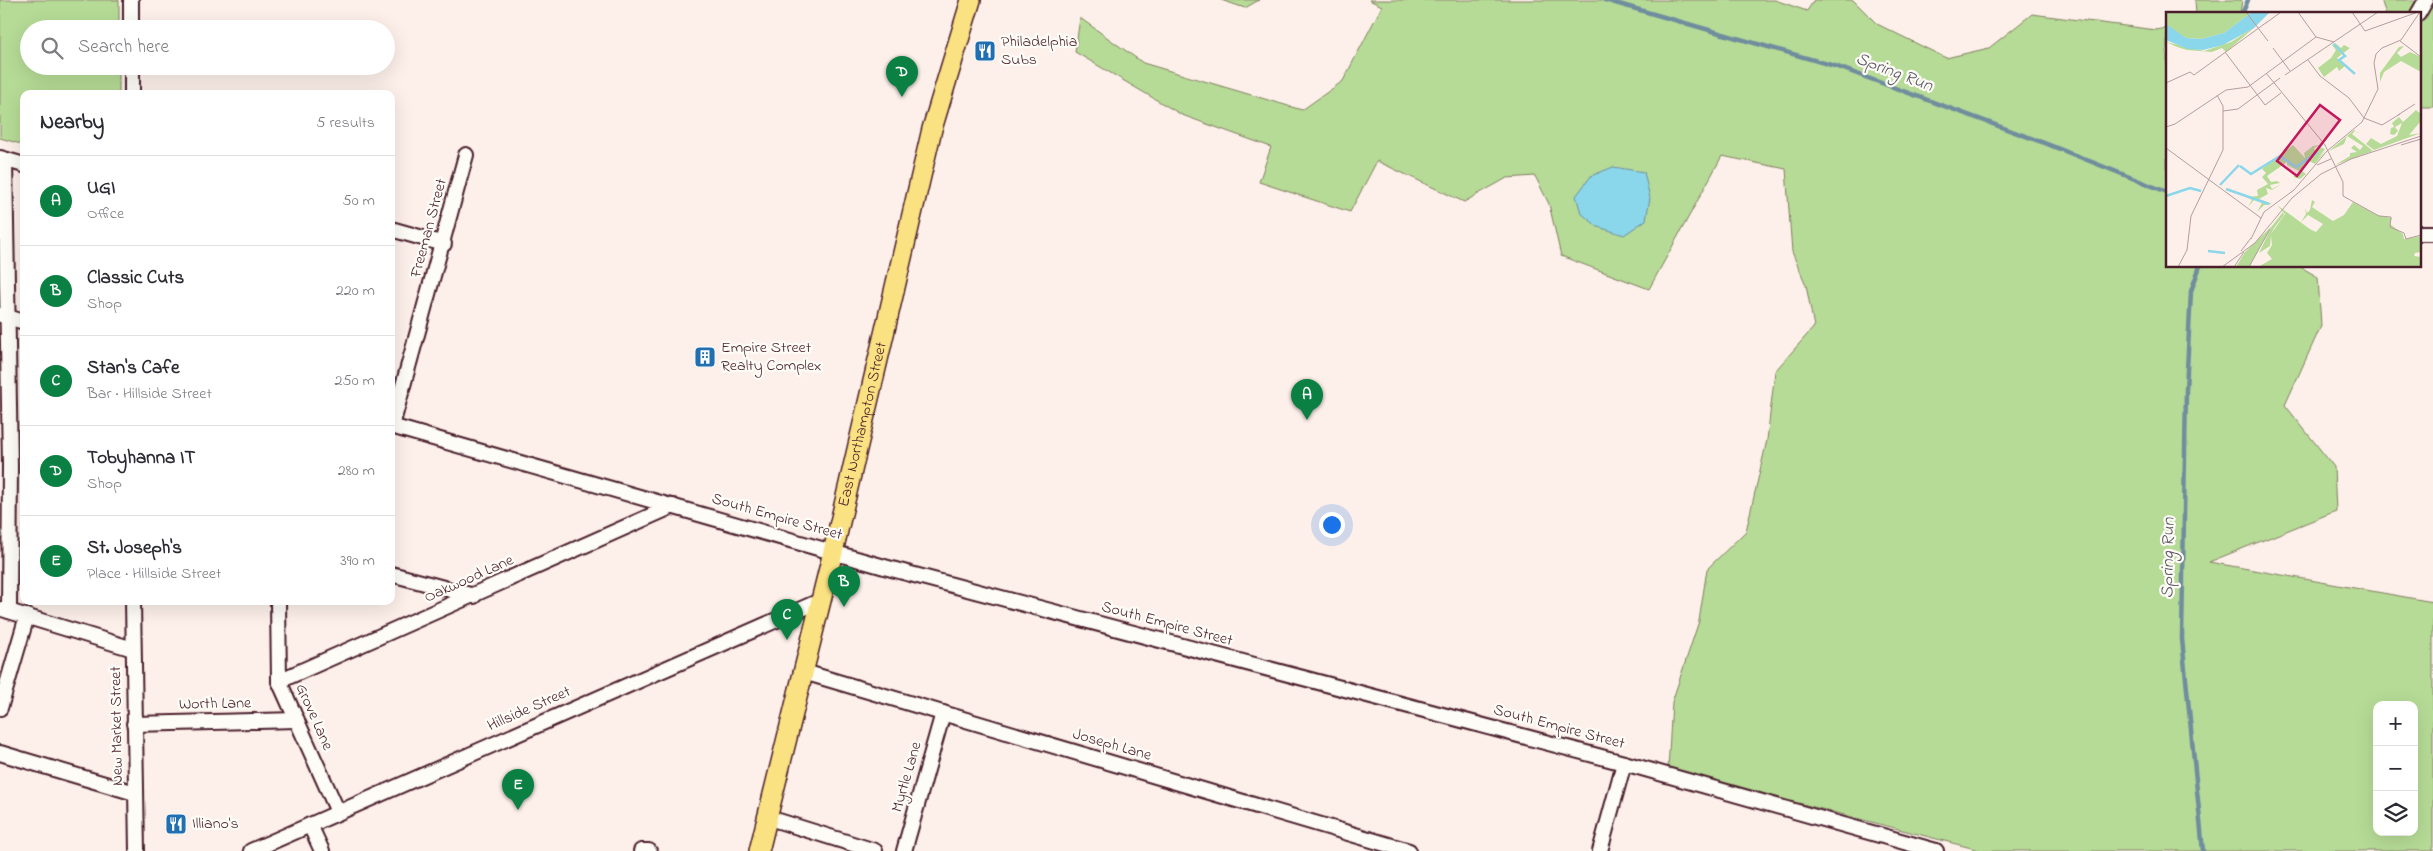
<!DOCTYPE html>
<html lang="en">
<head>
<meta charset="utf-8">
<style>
  :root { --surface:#fff; --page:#f2f2f3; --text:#2b2b33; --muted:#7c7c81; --line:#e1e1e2; --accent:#0b8043 }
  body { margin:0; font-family:"Indie Flower",sans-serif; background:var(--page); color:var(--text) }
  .controls { position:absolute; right:15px; bottom:15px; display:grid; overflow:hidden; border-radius:10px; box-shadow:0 5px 20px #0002 }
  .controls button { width:45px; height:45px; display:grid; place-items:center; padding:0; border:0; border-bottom:1px solid var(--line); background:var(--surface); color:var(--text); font:25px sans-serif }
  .you { position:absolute; left:1331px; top:524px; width:18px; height:18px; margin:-12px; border:4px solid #fff; border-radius:50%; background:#1a73e8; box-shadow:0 0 0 8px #1a73e833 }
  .badge { display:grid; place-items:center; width:32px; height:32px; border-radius:50%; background:var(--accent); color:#fff; font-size:16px; font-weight:700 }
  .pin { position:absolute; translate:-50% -41px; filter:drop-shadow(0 1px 2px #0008) }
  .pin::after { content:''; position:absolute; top:26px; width:18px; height:15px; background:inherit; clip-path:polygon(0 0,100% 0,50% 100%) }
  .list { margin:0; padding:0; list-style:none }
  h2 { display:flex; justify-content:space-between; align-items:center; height:65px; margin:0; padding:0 20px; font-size:21px }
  h2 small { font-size:16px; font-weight:400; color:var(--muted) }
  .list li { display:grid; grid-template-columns:32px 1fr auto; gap:15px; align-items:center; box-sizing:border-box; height:90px; padding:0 20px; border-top:1px solid var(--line) }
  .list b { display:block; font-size:19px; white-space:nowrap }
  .list p { margin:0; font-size:16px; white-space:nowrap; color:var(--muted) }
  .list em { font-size:16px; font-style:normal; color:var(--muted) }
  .icon { flex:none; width:28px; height:28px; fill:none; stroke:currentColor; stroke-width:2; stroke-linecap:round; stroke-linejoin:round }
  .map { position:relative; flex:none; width:2433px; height:851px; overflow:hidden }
  .search { position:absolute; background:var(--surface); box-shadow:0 5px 20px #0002; left:20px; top:20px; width:375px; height:55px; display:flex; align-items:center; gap:12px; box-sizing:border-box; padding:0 18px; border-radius:28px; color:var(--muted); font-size:19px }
  .panel { position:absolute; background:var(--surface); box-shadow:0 5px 20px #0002; left:20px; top:90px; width:375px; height:515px; border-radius:10px }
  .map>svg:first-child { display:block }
  .green { fill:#b6db96; stroke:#807d60; fill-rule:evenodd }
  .water { fill:#8ad6ea; stroke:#708d9e }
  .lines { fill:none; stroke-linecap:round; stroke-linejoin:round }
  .stream { stroke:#708d9e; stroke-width:4.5 }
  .minor-casing { stroke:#4a1f2b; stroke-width:18 }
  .major-casing { stroke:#4a1f2b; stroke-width:22 }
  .minor { stroke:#fdfcf7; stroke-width:14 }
  .major { stroke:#fae181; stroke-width:19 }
  .labels { text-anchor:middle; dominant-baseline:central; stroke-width:4.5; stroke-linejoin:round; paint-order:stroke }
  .poi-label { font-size:16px; fill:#4a1f2b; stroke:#fdfcf7; text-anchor:start }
  .street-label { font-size:16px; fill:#4a1f2b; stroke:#fdfcf7 }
  .water-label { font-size:18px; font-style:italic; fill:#5d5664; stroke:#fdfcf7 }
  .inset-river { fill:none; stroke:#8ad6ea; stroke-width:2.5 }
  .inset-road { fill:none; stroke:#b59c9e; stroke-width:1 }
  .view { fill:#c2185b; fill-opacity:0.15; stroke:#c2185b; stroke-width:2.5 }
  .inset-edge { fill:none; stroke:#4a1f2b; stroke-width:2.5 }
</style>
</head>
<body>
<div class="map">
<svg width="2433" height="851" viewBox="0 0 2433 851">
  <rect width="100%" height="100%" fill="#fdf0ea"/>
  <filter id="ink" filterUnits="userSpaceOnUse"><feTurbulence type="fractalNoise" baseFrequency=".02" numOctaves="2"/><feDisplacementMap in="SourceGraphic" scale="10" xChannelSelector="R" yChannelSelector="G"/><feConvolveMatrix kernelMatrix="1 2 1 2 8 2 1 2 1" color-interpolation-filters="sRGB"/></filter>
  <g filter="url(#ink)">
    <!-- green -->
    <g class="green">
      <polygon points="0,0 119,0 119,29 29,29 29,66 119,66 119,94 24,94 24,145 0,138"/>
      <polygon points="1221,0 1259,0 1245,8"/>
      <path d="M1369,0H1775L1807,11L1814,0H1853L1877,24L1946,58L1989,48L2032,14L2156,30L2167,28V266H2299L2318,277L2321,326L2285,405L2334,467L2336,511L2209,562L2433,602V851H1983L1668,769L1672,702L1699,621L1707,569L1746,531L1767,440L1775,371L1814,327L1806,285L1792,252L1786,169L1722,156L1649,289L1561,256L1549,204L1535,176L1507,178L1464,202L1377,161L1350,212L1259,182L1271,147L1182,115L1075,52L1080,18L1143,63L1302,110L1343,81L1382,6ZM2377,705H2414V832H2377Z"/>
      <polygon points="2195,0 2242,0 2240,14 2196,14"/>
      <polygon points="2381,0 2433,0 2433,107 2421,107 2419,103 2419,14 2386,14"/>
    </g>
    <!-- water -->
    <polygon class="water" points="1613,167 1644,172 1650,198 1646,220 1624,235 1598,227 1581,213 1576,196 1591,176"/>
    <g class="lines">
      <!-- stream -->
      <g class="stream">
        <polyline points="1605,0 1838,67 2047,144 2167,192"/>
        <polyline points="2242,14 2248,0"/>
        <polyline points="2200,266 2191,291 2186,390 2182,639 2203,851"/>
      </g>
      <!-- minor casing -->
      <g class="minor-casing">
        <g id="minor">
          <polyline points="131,0 131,29"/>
          <polyline points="2418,14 2426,0"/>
          <polyline points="132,66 132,94"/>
          <polyline points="0,158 24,165"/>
          <polyline points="5,160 10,466 9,611"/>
          <polyline points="391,229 444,244"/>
          <polyline points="2419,233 2433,233"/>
          <polyline points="1,315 24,322"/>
          <polyline points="391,426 888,568 1624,763 1936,851"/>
          <polyline points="392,426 466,155"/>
          <polyline points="391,574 474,596"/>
          <polyline points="133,601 137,851"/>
          <polyline points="278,601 279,681 338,812"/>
          <polyline points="2,609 133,649"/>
          <polyline points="804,672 1409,851"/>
          <polyline points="279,681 673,506"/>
          <polyline points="0,708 27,616"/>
          <polyline points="134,724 297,720"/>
          <polyline points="0,753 135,793"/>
          <polyline points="766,817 875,851"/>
          <polyline points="310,825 322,851"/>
          <polyline points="251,851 822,600"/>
          <polyline points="641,851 649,851"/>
          <polyline points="904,851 943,713"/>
          <polyline points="1600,851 1624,763"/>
        </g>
      </g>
      <!-- major casing -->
      <g class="major-casing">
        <g id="major">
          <path id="s1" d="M759,851L833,552L932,129L971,0"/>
        </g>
      </g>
      <!-- minor -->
      <use href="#minor" class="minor"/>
      <!-- major -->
      <use href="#major" class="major"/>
    </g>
  </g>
  <!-- icons -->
  <defs>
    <g id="restaurant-square" transform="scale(1.125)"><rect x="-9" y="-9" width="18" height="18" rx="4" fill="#1f6fb2" stroke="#fdfcf7"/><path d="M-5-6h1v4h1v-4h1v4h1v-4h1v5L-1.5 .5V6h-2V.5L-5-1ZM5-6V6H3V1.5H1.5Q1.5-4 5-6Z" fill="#fff"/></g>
    <g id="building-square" transform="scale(1.125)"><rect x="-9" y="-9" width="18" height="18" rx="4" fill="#1f6fb2" stroke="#fdfcf7"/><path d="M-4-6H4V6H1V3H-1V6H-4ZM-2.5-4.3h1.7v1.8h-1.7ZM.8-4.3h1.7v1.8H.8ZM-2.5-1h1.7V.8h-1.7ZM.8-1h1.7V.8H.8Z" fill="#fff"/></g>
  </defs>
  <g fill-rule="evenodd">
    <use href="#restaurant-square" x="985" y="51"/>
    <use href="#building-square" x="705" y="357"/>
    <use href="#restaurant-square" x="176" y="824"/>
  </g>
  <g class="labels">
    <!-- poi labels -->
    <g class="poi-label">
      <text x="1001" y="42">Philadelphia<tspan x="1001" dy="18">Subs</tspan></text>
      <text x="721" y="348">Empire Street<tspan x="721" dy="18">Realty Complex</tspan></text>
      <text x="192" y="824">Illiano's</text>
    </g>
    <!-- street labels -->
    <g class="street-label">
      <text transform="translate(429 228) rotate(-75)">Freeman Street</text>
      <text stroke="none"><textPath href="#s1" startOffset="439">East Northampton Street</textPath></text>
      <text transform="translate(777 517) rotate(16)">South Empire Street</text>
      <text transform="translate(469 579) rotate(-24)">Oakwood Lane</text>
      <text transform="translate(1167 624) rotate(15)">South Empire Street</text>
      <text transform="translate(215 704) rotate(-1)">Worth Lane</text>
      <text transform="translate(529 709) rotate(-24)">Hillside Street</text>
      <text transform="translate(314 717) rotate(66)">Grove Lane</text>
      <text transform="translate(117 726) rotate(-91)">New Market Street</text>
      <text transform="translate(1559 727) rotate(15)">South Empire Street</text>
      <text transform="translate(1112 745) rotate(16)">Joseph Lane</text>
      <text transform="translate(907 777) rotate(-74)">Myrtle Lane</text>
    </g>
    <!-- water labels -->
    <g class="water-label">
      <text transform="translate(1894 73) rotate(21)">Spring Run</text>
      <text transform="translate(2169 558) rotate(-89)">Spring Run</text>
    </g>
  </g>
  <!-- overview -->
  <g transform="translate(2166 12)">
    <rect width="255" height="255" fill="#fdf0ea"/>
    <path d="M0,0H86L58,21L35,27L20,26L4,16L0,12ZM90,14L60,40L56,36L46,40L21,38L11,35L0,30L38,39L65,30ZM169,31L175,36L178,33L184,36L171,46L179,54L173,59L171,55L158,65L152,56L165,46L170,38L166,33ZM238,34L231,41L235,45L244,40L255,45V60L235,49L218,60L214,70V61L233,35ZM250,98L255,102V109L243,123L255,121L208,138L200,132L205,126L215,132L231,124L236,111L229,115L232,119L228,123L224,122L225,116L228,115L226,111L233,105L237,110ZM188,118L192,121H193L189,119L186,122L207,139L169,153L184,144V141L191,140L185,136L188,133L194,138L197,134L181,124L178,132L163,139ZM127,133L139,146L138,141L147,134L154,133L148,136L150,140L154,135L159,137L152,146L160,138L149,152L143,149L138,152L135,158L140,162L134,167L127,165L135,160L121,153V150L101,164L105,170L111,169L114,171L104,173L106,177L116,172L106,178L100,176L102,182L93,187L106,192L98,193L91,200L96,191L88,188L82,195L86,188L80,185L92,184L91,178L102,172L96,165L100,161L96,157ZM146,188L149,190L146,195L167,209L178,203L187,190L211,203L226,206L224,212L237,222L238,227L255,224V240L249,241L248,244L255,245V255H92L106,247L101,241L106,233L105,224L104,234L93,241L106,214L117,200L118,203L108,216L105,222L119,202L111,193L156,226L144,217L150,220L157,212L142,203L135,210L140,202L139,196L141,201L144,198ZM106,214L83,255H70L79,240Z" fill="#b6db96"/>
    <path d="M86,0H104L88,16L57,33L37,38L22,37L0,28V12L20,26L35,27L58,21Z" fill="#8ad6ea"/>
    <path class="inset-river" d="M168,32L179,44L173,48L189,62M74,154L85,162L114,144L130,155L152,140M54,173L73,153M60,177L103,192M0,184L24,176L35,179M42,239L59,241"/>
    <path class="inset-road" d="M80,0L102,29M132,0L150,25M186,0L199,19L252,0M100,11L115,0M150,25L168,30M234,29L255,45M107,36L124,59M59,40L99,93M142,48L154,64L183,86L198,106L216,113L234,102M100,61L159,133L177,170V184L213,204L225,205L224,215L238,221L240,227L255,223M119,63L212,0M0,71L24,60L28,63L101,10M99,93L115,81M57,99L72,97L114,66M232,103L249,92M0,115L9,112L60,78L82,75L150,25M235,133L255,127M0,136L95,206M151,153L165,147M85,227L98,200L128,178L161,139L196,110L212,77L208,51L210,42L216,36L235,28L254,0M75,239L85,226M12,255L21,238L25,204L57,138V94L51,83M56,255L89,231L126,186L155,162L185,147L255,124M68,255L78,240M83,255L104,217"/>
    <path class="view" d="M154,93L174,108L131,164L111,149Z"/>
    <rect width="255" height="255" class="inset-edge"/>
  </g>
</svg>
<div class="controls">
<button>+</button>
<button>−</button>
<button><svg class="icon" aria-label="layers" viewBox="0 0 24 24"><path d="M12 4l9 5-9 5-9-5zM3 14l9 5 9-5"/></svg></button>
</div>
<div class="you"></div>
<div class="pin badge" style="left:1307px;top:420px">A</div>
<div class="pin badge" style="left:844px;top:607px">B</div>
<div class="pin badge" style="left:787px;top:640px">C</div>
<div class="pin badge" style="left:902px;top:97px">D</div>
<div class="pin badge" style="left:518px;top:810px">E</div>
<div class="search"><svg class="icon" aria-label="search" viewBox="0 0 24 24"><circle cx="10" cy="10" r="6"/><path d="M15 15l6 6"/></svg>Search here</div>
<section class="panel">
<h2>Nearby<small>5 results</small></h2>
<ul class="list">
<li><span class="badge">A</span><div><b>UGI</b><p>Office</p></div><em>50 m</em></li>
<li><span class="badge">B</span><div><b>Classic Cuts</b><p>Shop</p></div><em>220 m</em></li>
<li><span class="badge">C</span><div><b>Stan's Cafe</b><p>Bar · Hillside Street</p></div><em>250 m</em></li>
<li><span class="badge">D</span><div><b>Tobyhanna IT</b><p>Shop</p></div><em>280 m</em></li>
<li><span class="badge">E</span><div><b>St. Joseph's</b><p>Place · Hillside Street</p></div><em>390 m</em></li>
</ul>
</section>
</div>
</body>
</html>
